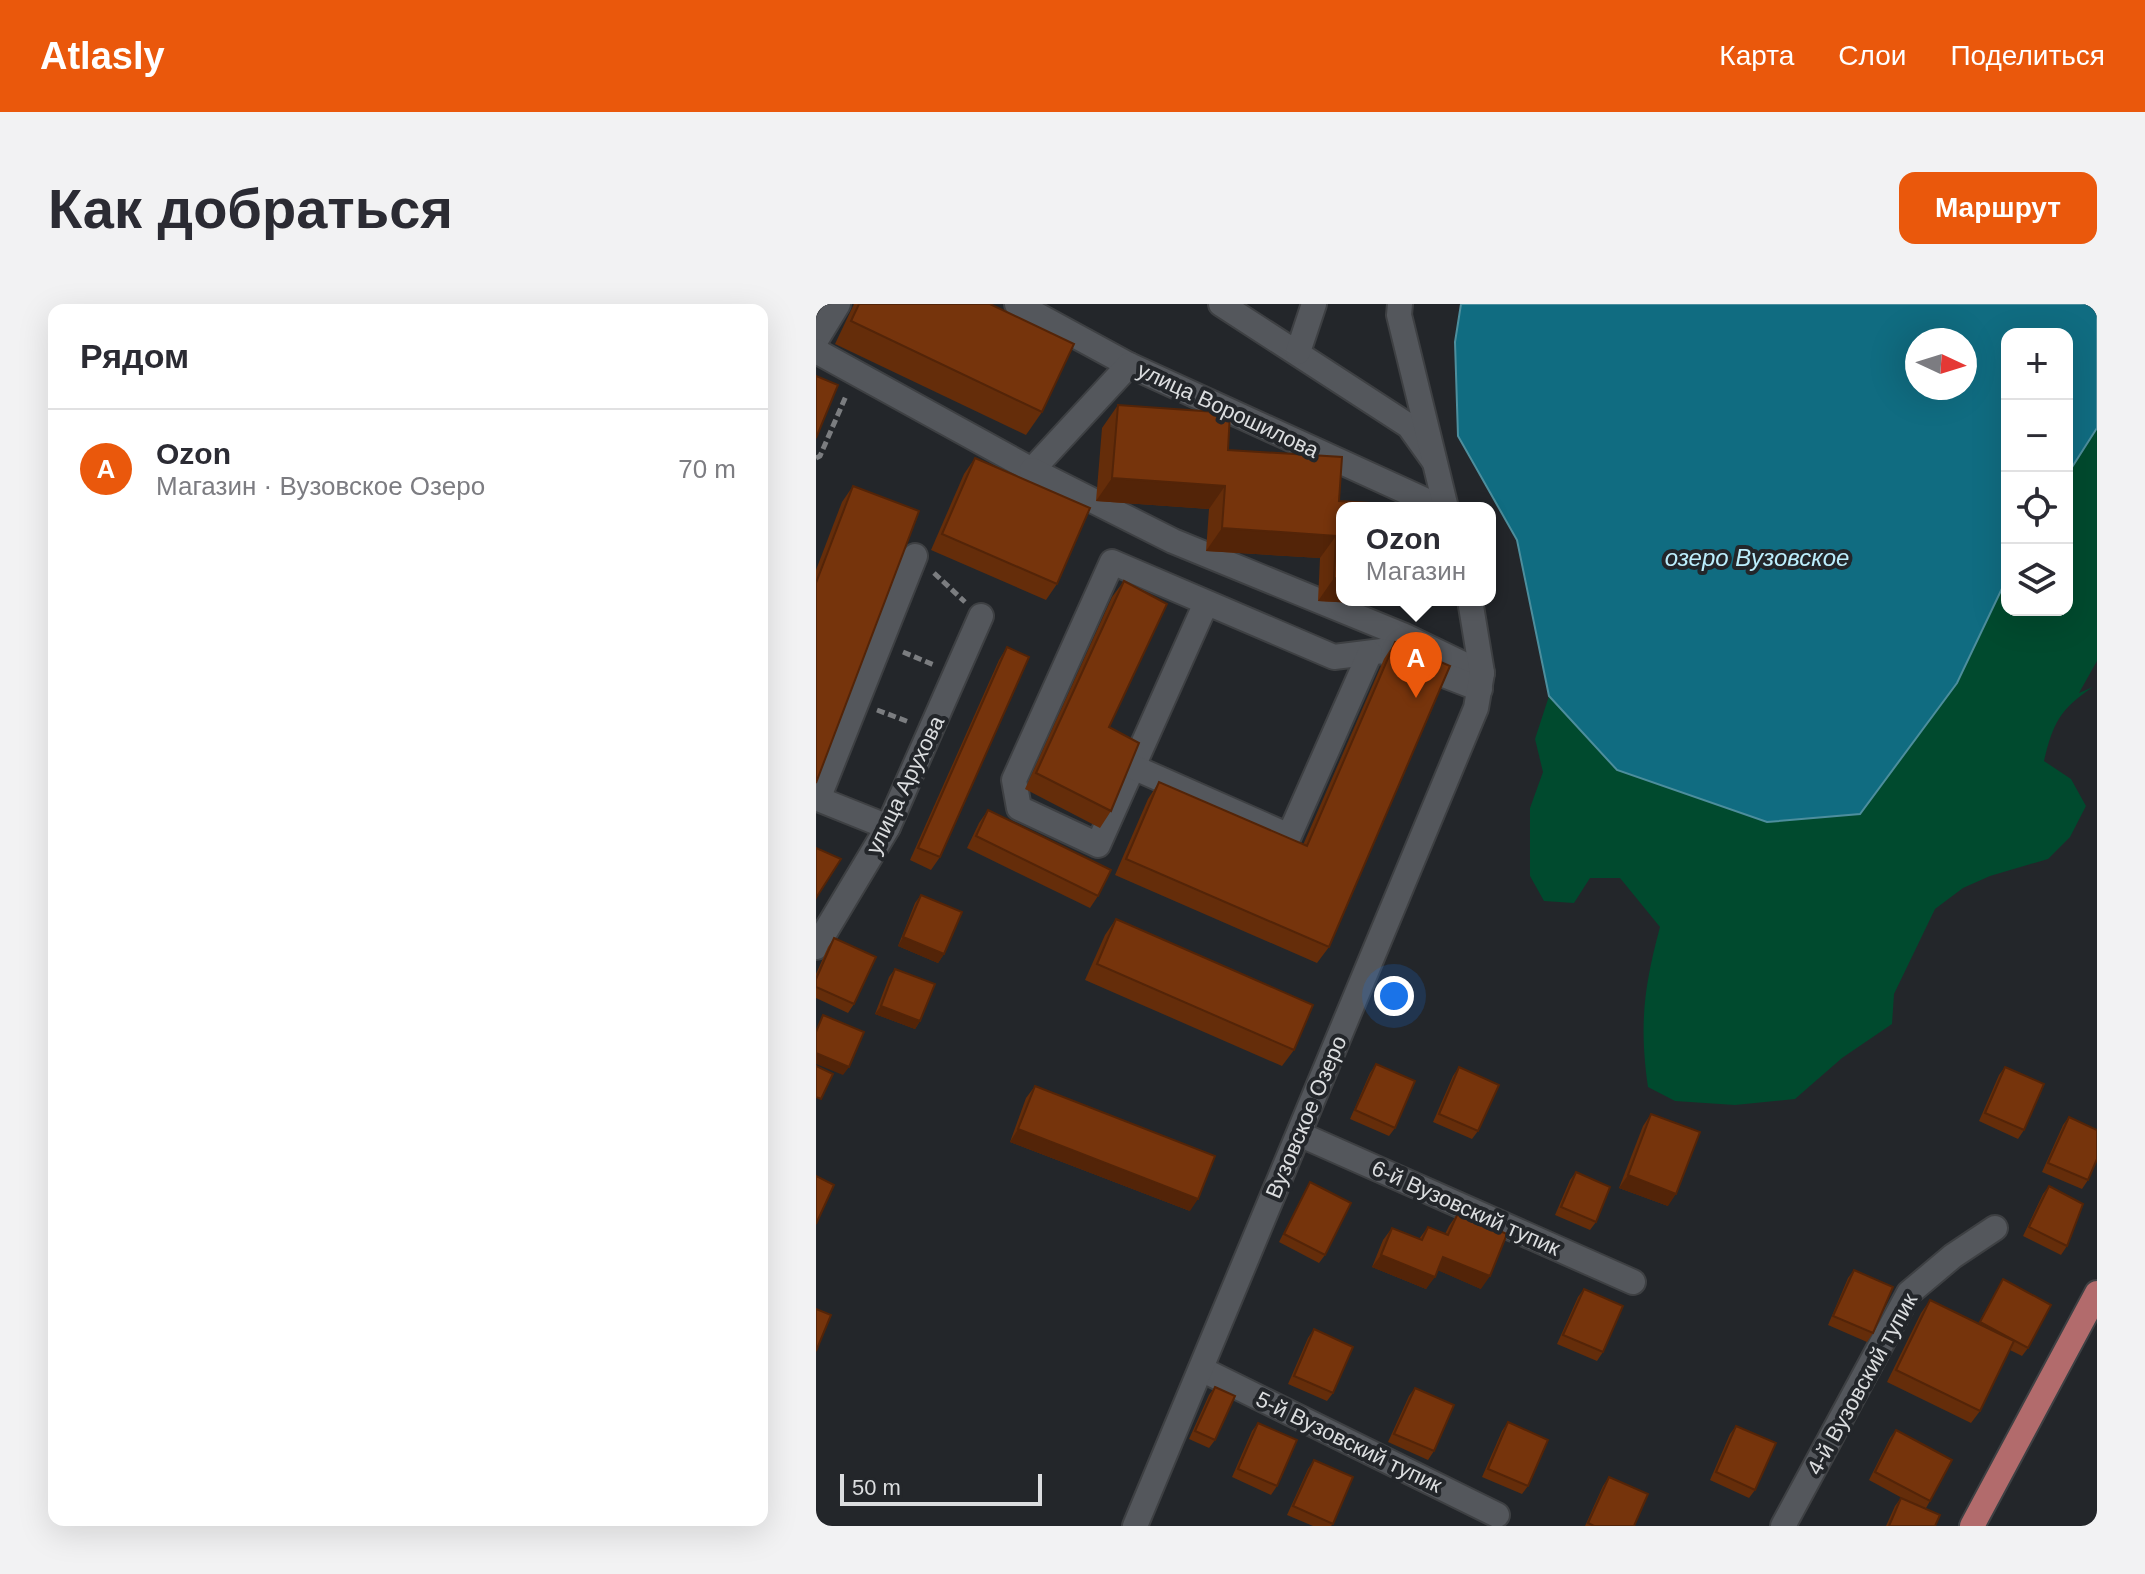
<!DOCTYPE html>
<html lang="ru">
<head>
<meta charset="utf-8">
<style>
  :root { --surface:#fff; --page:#f2f2f3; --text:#2b2b33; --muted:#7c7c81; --line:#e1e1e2; --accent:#ea580c }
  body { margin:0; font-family:Helvetica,sans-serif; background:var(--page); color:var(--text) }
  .controls { position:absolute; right:24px; top:24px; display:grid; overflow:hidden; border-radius:16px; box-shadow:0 8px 32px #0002 }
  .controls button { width:72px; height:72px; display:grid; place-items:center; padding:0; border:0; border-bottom:2px solid var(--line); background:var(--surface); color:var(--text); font:40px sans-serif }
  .compass { position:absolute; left:1089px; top:24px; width:72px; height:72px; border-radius:50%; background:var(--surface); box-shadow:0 8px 32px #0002; rotate:94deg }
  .scale { position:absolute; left:24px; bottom:20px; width:202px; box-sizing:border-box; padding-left:8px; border:4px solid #dbdddf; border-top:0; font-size:22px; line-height:28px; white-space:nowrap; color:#dbdddf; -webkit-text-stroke:6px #23262a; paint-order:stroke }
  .you { position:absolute; left:578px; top:692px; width:28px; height:28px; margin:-20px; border:6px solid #fff; border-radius:50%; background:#1a73e8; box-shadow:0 0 0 12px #1a73e833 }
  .badge { display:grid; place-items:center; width:52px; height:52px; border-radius:50%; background:var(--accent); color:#fff; font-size:26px; font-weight:700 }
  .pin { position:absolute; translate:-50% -66px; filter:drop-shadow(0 2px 4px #0008) }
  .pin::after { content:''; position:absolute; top:42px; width:28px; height:24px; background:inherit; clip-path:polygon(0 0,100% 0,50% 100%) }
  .popup { position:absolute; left:520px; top:198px; width:160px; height:104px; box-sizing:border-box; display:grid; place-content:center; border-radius:16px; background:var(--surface); filter:drop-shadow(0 2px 6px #0005); font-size:26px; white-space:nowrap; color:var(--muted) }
  .popup b { font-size:30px; color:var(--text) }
  .popup::after { content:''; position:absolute; left:50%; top:100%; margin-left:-16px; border:16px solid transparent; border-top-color:var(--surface) }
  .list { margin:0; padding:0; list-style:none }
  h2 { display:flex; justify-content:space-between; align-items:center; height:104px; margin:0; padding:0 32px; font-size:34px }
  h2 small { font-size:26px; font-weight:400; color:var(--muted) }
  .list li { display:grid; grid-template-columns:52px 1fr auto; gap:24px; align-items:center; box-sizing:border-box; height:120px; padding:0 32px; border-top:2px solid var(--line) }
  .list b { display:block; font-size:30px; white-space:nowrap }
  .list p { margin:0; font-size:26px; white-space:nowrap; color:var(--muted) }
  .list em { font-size:26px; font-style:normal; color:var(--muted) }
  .icon { flex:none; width:44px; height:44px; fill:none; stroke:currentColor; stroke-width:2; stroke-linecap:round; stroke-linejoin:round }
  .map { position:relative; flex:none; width:1281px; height:1222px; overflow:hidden; border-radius:16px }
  header { display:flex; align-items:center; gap:48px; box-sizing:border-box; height:112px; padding:0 40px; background:var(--accent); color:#fff }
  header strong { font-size:38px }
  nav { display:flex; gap:44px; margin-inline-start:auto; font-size:28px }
  .intro { display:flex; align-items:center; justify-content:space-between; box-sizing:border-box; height:192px; padding:0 48px }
  h1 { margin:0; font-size:56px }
  .button { padding:20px 36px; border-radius:16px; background:var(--accent); color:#fff; font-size:28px; font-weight:700 }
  main { display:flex; gap:48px; padding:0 48px }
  aside { flex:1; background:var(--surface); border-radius:16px; box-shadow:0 8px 32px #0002 }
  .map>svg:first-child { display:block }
  .green { fill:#004a2e }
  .water { fill:#106c81; stroke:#4d8e9d; stroke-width:2; fill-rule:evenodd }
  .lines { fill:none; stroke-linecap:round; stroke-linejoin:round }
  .minor-casing { stroke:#3e4043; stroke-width:28 }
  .major-casing { stroke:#3e4043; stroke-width:28 }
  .path { stroke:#7b7d80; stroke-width:5; stroke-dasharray:8 4; stroke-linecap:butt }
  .minor { stroke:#54575c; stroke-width:24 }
  .major { stroke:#b26b6c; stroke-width:24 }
  .wall { fill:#652d0a }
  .shaded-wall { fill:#532408 }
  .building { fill:#76340c; stroke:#532408; stroke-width:2 }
  .labels { text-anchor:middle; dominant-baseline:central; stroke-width:8; stroke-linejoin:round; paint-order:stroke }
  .street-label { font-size:22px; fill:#dbdddf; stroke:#23262a }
  .water-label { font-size:24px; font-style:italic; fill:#bceefc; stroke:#23262a }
</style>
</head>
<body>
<header>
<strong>Atlasly</strong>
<nav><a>Карта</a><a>Слои</a><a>Поделиться</a></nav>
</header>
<div class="intro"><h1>Как добраться</h1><a class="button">Маршрут</a></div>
<main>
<aside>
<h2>Рядом<small></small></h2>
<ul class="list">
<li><span class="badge">A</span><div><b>Ozon</b><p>Магазин · Вузовское Озеро</p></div><em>70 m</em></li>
</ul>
</aside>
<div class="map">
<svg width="1281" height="1222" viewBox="0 0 1281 1222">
  <rect width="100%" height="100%" fill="#23262a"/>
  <!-- green -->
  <path class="green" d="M1281,124V357L1263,389L1277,383C1244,405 1237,419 1228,457L1255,475L1270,502L1254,533L1232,555L1174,572L1147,584L1119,605L1078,690L1076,720L1026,754L979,795L919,801L859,797L832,783C823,720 828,683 844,623L804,574H774L758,599L728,597L714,572V504L727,468L719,435L733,392L801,466L1141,379L1191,274V306H1251V171Z"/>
  <!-- water -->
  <path class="water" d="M645,0H1281V124L1251,171V30H1191V274L1141,379L1044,510L951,518L801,466L733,392L701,236L642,132L639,38ZM1101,36H1149V84H1101Z"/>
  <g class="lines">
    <!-- minor casing -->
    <g class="minor-casing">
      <g id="minor">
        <polyline points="201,0 313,61 626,204"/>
        <polyline points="405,0 593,122 618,157"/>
        <polyline points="584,0 583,11 630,204"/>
        <polyline points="0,36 22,0"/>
        <polyline points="0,47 216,166 313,61"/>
        <polyline points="482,48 498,0"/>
        <polyline points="216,166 357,237 589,332 666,369"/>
        <polyline points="390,299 282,541 203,504 198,476 296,258 518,353 566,347 664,385"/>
        <polyline points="317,463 473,532 554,349"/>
        <polyline points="72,523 2,495 99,252"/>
        <polyline points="0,643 72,523 165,312"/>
        <polyline points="483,830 817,978"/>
        <polyline points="385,1065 681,1211"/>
        <polyline points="319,1222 660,404 666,369 654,296"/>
        <polyline points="967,1222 1093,989 1137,952 1179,924"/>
      </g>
    </g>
    <!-- major casing -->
    <g class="major-casing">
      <polyline id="major" points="1156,1222 1281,989"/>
    </g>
    <!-- path -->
    <g class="path">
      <polyline points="0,154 4,152 30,92"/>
      <polyline points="118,269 149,298"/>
      <polyline points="87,348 118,361"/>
      <polyline points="61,406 93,418"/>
    </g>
    <!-- minor -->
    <use href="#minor" class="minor"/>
    <!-- major -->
    <use href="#major" class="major"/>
  </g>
  <!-- wall -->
  <g class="wall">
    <polygon points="38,0 174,0 226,108 210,131 19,40"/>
    <polygon points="302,101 412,146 523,197 526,296 617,296 612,303 502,297 504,254 390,247 393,205 280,197 286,124"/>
    <polygon points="159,154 241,280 230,296 115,246 148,170"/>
    <polygon points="37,182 0,479 0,266 26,198"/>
    <polygon points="308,277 293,423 295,507 284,524 209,485 296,293"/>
    <polygon points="579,338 513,643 501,659 299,571 332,495 343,478 487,541 568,355"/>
    <polygon points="191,343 124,553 115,566 94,556 183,356"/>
    <polygon points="172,506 282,592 274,604 151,544 163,519"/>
    <polygon points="105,591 128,650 122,659 82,642 99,599"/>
    <polygon points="300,615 478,746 466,762 269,676 289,631"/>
    <polygon points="18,634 38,700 32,709 0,694 0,670 12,643"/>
    <polygon points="79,665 104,717 99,725 59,710 73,673"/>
    <polygon points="560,760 579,824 573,832 534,815 554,769"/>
    <polygon points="643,763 662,827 656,835 617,818 637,772"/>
    <polygon points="1189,763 1208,826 1202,835 1163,817 1183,771"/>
    <polygon points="219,782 374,907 194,838 210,794"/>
    <polygon points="835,810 852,902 803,884 827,822"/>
    <polygon points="1253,813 1272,876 1266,885 1226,868 1247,821"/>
    <polygon points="760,868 780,918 774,926 739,911 754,876"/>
    <polygon points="494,878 509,951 503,959 463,938 489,887"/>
    <polygon points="1233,882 1251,942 1245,951 1207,932 1227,890"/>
    <polygon points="642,909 665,985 622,966 610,985 556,963 567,936 576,924 603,935 612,923 629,930 633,922"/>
    <polygon points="1038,966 1057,1029 1051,1038 1012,1021 1032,974"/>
    <polygon points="1187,975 1212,1044 1206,1052 1194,1046 1164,1107 1155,1119 1071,1078 1105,1009 1114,996 1162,1020"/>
    <polygon points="768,985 787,1048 781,1057 741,1040 762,993"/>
    <polygon points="498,1025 517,1089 511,1097 472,1080 492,1034"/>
    <polygon points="399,1083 399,1136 393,1144 373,1135 393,1091"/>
    <polygon points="599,1084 618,1147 612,1156 572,1138 593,1092"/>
    <polygon points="692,1118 712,1182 706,1190 666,1173 686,1127"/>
    <polygon points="442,1119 461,1182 455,1191 416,1173 436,1127"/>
    <polygon points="920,1122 939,1186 933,1194 894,1176 914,1130"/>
    <polygon points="1080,1126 1114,1197 1110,1204 1119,1222 1070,1222 1079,1202 1085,1194 1088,1195 1053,1176 1074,1134"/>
    <polygon points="498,1156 517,1220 515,1222 497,1222 471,1211 492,1165"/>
    <polygon points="793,1173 818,1222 769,1222 787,1182"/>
  </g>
  <!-- shaded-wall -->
  <g class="shaded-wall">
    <polygon points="296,174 409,182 393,205 280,197"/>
    <polygon points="406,224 520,232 504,254 390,247"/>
    <polygon points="518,274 526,275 526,296 617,296 612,303 502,297"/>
    <polygon points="87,633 128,650 122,659 82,642"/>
    <polygon points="65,702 104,717 99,725 59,710"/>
    <polygon points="0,749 33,763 27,771 0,760"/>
    <polygon points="202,825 382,895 374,907 194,838"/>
    <polygon points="812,871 860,890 852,902 803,884"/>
    <polygon points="565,951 619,973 610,985 556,963"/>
    <polygon points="627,953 674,972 665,985 619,965"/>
  </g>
  <!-- building -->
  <g class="building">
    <polygon points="43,0 174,0 258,40 226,108 35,17"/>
    <polygon points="0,72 22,81 0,134"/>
    <polygon points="302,101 414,109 412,146 526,153 523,197 633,204 526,204 526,275 518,274 520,232 406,224 409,182 296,174"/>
    <polygon points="159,154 274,204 241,280 126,230"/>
    <polygon points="37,182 103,207 0,479 0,279"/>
    <polygon points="308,277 351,300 293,423 323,439 295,507 220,469"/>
    <polygon points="579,338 634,362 513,643 310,555 343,478 491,542"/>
    <polygon points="191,343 213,353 124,553 102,544"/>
    <polygon points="172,506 295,566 282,592 160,532"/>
    <polygon points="0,544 25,555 0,594"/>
    <polygon points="105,591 146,608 128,650 87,633"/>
    <polygon points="300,615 497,701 478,746 281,660"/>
    <polygon points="18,634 60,653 38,700 0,683 0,675"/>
    <polygon points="79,665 119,680 104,717 65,702"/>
    <polygon points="7,711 48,728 33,763 0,749 0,728"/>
    <polygon points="560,760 599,777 579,824 539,806"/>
    <polygon points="0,762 17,770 5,795 0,793"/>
    <polygon points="643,763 683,781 662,827 623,810"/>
    <polygon points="1189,763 1228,780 1208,826 1169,809"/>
    <polygon points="219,782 399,852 382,895 202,825"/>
    <polygon points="835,810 884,828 860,890 812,871"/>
    <polygon points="1253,813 1281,826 1281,855 1272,876 1232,859"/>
    <polygon points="760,868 794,883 780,918 745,903"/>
    <polygon points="0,872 18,881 0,920"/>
    <polygon points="494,878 535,899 509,951 468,930"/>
    <polygon points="1233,882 1267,900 1251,942 1213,923"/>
    <polygon points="642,909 691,930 674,972 627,953 619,973 565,951 576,924 606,936 612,923 632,931"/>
    <polygon points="1038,966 1077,983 1057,1029 1017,1012"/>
    <polygon points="1187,975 1235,1001 1212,1044 1164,1018"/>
    <polygon points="768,985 807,1002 787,1048 747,1031"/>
    <polygon points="1114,996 1198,1037 1164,1107 1080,1066"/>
    <polygon points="0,1005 15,1011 0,1047"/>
    <polygon points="498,1025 537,1043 517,1089 478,1072"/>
    <polygon points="399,1083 419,1092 399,1136 379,1127"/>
    <polygon points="599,1084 638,1101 618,1147 578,1130"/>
    <polygon points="692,1118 732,1136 712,1182 672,1165"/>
    <polygon points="442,1119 481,1136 461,1182 422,1165"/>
    <polygon points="920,1122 960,1139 939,1186 900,1168"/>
    <polygon points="1080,1126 1136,1156 1114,1197 1059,1168"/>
    <polygon points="498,1156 537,1173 517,1220 477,1202"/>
    <polygon points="793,1173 832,1190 818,1222 778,1222 772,1219"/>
    <polygon points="1085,1194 1124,1211 1119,1222 1073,1222"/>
  </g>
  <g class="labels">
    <!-- street labels -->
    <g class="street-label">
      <text transform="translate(412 106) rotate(25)">улица Ворошилова</text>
      <text transform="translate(89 481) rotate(-64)">улица Арухова</text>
      <text transform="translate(490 813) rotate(-67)">Вузовское Озеро</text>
      <text transform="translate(650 904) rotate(24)">6-й Вузовский тупик</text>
      <text transform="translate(1046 1080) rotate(-61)">4-й Вузовский тупик</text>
      <text transform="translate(533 1138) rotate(26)">5-й Вузовский тупик</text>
    </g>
    <!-- water labels -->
    <g class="water-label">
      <text x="941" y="253">озеро Вузовское</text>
    </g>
  </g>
</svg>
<div class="controls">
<button>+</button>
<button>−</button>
<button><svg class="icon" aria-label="locate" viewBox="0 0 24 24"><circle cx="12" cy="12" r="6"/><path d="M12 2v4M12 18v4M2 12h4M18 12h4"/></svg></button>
<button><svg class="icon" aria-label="layers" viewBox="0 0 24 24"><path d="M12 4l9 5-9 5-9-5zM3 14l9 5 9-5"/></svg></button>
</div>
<svg class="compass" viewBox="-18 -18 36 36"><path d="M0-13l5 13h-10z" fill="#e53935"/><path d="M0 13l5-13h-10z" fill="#7c7c81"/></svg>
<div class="scale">50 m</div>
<div class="you"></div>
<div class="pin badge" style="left:600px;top:394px">A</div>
<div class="popup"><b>Ozon</b>Магазин</div>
</div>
</main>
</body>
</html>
